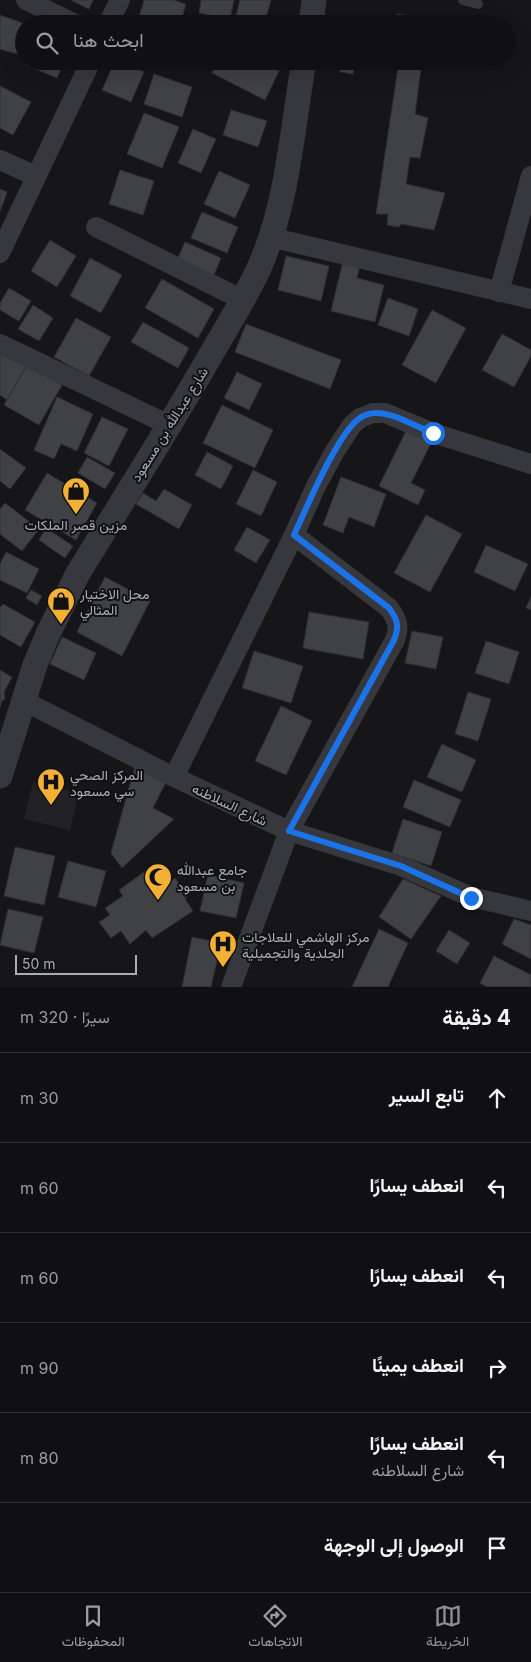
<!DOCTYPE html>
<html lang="ar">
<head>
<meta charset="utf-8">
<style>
  :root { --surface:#101012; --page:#19191b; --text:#f1f3f6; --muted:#9c9d9f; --line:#303032; --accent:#8c9099 }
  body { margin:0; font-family:Inter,Vazirmatn,sans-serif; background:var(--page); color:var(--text); direction:rtl }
  .scale { position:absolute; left:15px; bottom:12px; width:122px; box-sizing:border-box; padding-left:5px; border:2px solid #a8adb8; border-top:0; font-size:14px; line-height:18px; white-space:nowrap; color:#a8adb8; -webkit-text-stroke:4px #111113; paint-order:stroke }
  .stop { position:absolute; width:15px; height:15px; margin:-11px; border:4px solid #1a73e8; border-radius:50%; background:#fff }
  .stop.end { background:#1a73e8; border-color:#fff; box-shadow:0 1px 5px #0008 }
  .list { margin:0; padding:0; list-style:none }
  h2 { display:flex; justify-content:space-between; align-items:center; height:65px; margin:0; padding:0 20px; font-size:21px }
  h2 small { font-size:16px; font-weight:400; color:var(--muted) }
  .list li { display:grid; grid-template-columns:32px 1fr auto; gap:15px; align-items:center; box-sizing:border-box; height:90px; padding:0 20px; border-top:1px solid var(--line) }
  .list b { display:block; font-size:19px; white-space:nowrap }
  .list p { margin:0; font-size:16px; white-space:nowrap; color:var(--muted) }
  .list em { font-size:16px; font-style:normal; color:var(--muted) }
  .icon { flex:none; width:28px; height:28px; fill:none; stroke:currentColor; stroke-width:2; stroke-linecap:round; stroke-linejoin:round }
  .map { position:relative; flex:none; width:531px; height:987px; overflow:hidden; direction:ltr }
  .search { position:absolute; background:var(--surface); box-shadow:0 5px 20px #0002; left:15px; right:15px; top:15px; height:55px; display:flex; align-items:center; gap:12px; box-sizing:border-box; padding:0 18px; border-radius:28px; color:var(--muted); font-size:19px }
  .sheet { height:605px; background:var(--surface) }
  nav { display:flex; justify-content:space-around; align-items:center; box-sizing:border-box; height:70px; border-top:1px solid var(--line); background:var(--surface); font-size:14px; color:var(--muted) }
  nav a { display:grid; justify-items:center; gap:2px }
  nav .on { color:var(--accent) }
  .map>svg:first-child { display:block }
  .built { fill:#222225 }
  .building { fill:#404145; stroke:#303034 }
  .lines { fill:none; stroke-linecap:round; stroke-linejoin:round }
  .service { stroke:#37383d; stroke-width:10 }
  .minor { stroke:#37383d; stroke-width:20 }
  .tertiary { stroke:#37383d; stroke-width:25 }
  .route { stroke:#1a73e8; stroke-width:6 }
  .labels { text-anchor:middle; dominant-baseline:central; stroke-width:4; stroke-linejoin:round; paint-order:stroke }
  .street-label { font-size:14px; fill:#a8adb8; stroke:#111113 }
  .poi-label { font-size:14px; fill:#a8adb8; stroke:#111113; text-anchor:start }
</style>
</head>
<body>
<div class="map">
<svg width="531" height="987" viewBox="0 0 531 987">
  <rect width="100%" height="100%" fill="#161618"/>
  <!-- built -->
  <polygon class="built" points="33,782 79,793 70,830 24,819"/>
  <!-- building -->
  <g class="building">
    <polygon points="71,0 93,0 89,9"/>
    <polygon points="144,0 173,0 186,4 180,24 137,24"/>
    <polygon points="201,0 234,0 230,19 199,13"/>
    <polygon points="240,0 271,0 264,24 234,24"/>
    <polygon points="397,14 470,24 395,24"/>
    <polygon points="0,15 25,24 24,24 24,56 0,49"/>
    <polygon points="347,17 365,20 365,24 346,24"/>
    <polygon points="27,61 64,61 57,78 26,65"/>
    <polygon points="115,61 119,61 144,72 131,102 102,90"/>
    <polygon points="218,61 260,61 279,71 265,100 212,73"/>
    <polygon points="342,61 355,61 353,74 340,72"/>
    <polygon points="399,61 422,61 415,114 428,118 420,158 410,157 406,184 445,193 434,230 401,224 399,227 387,225 388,214 376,214"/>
    <polygon points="154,74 192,87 182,117 144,104"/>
    <polygon points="0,86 31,102 13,135 0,128"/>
    <polygon points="231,110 267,121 258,147 223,135"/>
    <polygon points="144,113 179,127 162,168 127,154"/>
    <polygon points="193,129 216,139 201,173 178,163"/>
    <polygon points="120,170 154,181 143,215 109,204"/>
    <polygon points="219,171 250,185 235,218 204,204"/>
    <polygon points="0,189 7,192 0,212"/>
    <polygon points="202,212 238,227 227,253 191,238"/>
    <polygon points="50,240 76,256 57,287 31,271"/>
    <polygon points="185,242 221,258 212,280 175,265"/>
    <polygon points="286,256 329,266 321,301 278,290"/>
    <polygon points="344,257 361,261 357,278 384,285 375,322 331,311"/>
    <polygon points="90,258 122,275 101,313 70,296"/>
    <polygon points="162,279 214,309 198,338 145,308"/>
    <polygon points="9,288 31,301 19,321 0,310 0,303"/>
    <polygon points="388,298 418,309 409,336 378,325"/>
    <polygon points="33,305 53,318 39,341 18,329"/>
    <polygon points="432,310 466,328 436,383 402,365"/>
    <polygon points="76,318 111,337 89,376 54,357"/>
    <polygon points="143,322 189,348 178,368 131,342"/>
    <polygon points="246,324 341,360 330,389 235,352"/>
    <polygon points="502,334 531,350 531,356 514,387 482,370"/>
    <polygon points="0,350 27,365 7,400 0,395"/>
    <polygon points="27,365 62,385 39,425 4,405"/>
    <polygon points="237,372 262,384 249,410 224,398"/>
    <polygon points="57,397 93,414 77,451 61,444 54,459 34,450"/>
    <polygon points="222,405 273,430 255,468 203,443"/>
    <polygon points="102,417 128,429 109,466 84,453"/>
    <polygon points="407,429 432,441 411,483 425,490 418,505 379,486"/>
    <polygon points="0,449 26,468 10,489 0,481"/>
    <polygon points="207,452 233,466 221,489 195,475"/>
    <polygon points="87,457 115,473 105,489 78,473"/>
    <polygon points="253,470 277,482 261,516 236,504"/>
    <polygon points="47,473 97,503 76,540 25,510"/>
    <polygon points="341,477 386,494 374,527 349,517 343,533 323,525"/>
    <polygon points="164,489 192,505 179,529 136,504 143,493 156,501"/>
    <polygon points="5,503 39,529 22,551 0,534 0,509"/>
    <polygon points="426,515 462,534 430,592 394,573"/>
    <polygon points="247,527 270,540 256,563 234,550"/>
    <polygon points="46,528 73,546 65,558 39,540"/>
    <polygon points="486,545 528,564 515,591 474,572"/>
    <polygon points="6,552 39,569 27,593 0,580 0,564"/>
    <polygon points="105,577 150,601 122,656 77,632"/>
    <polygon points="31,590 42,596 37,605 26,598"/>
    <polygon points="531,597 531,610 526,608"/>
    <polygon points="3,604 35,622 21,647 0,635 0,608"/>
    <polygon points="309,612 369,622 363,659 303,648"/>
    <polygon points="412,631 443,637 436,669 405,663"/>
    <polygon points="62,637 96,653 84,680 50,664"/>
    <polygon points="486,641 519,652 509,684 475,673"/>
    <polygon points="254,651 303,666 291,703 242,688"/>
    <polygon points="0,670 12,677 4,692 5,699 2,701 0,708"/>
    <polygon points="468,692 491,699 478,741 455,734"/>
    <polygon points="281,706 312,721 286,775 255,761"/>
    <polygon points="442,744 476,760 462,792 427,777"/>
    <polygon points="135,766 166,782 153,808 174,819 122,868 111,853"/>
    <polygon points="414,780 461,800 450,827 403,807"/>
    <polygon points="403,819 442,832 431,866 392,853"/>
    <polygon points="15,847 55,856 44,905 4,896"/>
    <polygon points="68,861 106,871 96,907 58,897"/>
    <polygon points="158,862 172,881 175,878 188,895 185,899 193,911 152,938 146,930 130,944 121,931 111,938 99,922 110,915 105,908 123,896 119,890"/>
    <polygon points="208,875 244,883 236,918 200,911"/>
    <polygon points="403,879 441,896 411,939 379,917"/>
    <polygon points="8,909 43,917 34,953 0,945"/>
    <polygon points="514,919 531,925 531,959 502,944"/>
    <polygon points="379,929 408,943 388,987 352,987"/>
    <polygon points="449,930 470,943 457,964 436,951"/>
    <polygon points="192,937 221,943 211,987 182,987"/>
    <polygon points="494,956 531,975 531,987 487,987 480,983"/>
  </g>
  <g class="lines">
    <!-- service -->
    <polyline class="service" points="463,0 478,4"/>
    <!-- minor -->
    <g class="minor">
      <polyline points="26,0 75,24"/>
      <polyline points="108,24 120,0"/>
      <polyline points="0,160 36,176"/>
      <polyline points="96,227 243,300"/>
      <polyline points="270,237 531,299"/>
      <polyline points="0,253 91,61"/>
      <polyline points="499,292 531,176"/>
      <polyline points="0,344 169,425"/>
      <polyline points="24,701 174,777 289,831 401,866 471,897 531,911"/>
      <polyline points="174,777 294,535 316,486 335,451 352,425 360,418 373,413 385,413 433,433 531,464"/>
      <path d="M231,987L289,831L395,640C400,626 397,619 389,608L294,535"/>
    </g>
    <!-- tertiary -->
    <g class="tertiary">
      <polyline points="311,24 314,0"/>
      <path d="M0,776L35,665L48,634L77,575C121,503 167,431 209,358C226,328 245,299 259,268C288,203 292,130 304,61"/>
    </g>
  </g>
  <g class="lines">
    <!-- route -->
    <path class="route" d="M433,433C416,427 393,412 375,413C371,413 364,415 360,418C338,432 306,509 294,535L389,608C397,619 400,626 394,640L289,831L401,866L471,898"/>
  </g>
  <!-- icons -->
  <defs>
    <g id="shop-pin" transform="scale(1.4375)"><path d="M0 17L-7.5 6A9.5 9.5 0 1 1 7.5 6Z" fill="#f2b134" stroke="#111113"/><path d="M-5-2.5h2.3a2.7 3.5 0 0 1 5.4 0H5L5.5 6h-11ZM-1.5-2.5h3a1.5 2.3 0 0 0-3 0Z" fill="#111"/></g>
    <g id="hospital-pin" transform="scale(1.4375)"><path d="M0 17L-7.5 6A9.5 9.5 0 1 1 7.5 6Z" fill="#f2b134" stroke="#111113"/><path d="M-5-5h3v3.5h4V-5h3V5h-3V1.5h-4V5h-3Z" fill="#111"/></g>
    <g id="mosque-pin" transform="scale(1.4375)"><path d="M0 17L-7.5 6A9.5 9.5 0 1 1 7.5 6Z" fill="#f2b134" stroke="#111113"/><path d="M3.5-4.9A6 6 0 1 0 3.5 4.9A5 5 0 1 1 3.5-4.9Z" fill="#111"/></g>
  </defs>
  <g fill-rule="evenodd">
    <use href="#shop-pin" x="76" y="491"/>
    <use href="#shop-pin" x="61" y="601"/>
    <use href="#hospital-pin" x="51" y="782"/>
    <use href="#mosque-pin" x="158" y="877"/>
    <use href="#hospital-pin" x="223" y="944"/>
  </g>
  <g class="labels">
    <!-- street labels -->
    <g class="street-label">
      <text transform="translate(169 424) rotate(-58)">شارع عبدالله بن مسعود</text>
      <text transform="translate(230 804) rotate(25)">شارع السلاطنه</text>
    </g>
    <!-- poi labels -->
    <g class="poi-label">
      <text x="76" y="524" text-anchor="middle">مزين قصر الملكات</text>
      <text x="80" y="593">محل الاختيار<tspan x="80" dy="16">المثالي</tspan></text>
      <text x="70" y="774">المركز الصحي<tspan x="70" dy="16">سي مسعود</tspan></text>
      <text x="177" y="869">جامع عبدالله<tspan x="177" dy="16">بن مسعود</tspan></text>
      <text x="242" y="936">مركز الهاشمي للعلاجات<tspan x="242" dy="16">الجلدية والتجميلية</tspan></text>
    </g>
  </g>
</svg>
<div class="scale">50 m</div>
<div class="stop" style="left:433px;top:433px"></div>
<div class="stop end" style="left:471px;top:898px"></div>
<div class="search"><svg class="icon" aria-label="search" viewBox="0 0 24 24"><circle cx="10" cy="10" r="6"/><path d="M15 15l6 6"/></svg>ابحث هنا</div>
</div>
<section class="sheet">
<h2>4 دقيقة<small>سيرًا · 320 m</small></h2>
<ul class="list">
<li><svg class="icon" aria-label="ahead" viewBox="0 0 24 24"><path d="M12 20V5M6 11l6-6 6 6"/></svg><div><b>تابع السير</b></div><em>30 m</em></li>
<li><svg class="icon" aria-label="left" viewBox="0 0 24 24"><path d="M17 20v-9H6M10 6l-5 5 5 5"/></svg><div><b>انعطف يسارًا</b></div><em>60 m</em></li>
<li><svg class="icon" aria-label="left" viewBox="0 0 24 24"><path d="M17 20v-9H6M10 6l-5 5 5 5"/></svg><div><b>انعطف يسارًا</b></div><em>60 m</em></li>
<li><svg class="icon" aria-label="right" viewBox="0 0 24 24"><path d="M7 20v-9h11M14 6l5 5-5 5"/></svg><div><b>انعطف يمينًا</b></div><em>90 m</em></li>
<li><svg class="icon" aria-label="left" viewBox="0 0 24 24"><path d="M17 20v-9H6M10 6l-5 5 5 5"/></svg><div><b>انعطف يسارًا</b><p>شارع السلاطنه</p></div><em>80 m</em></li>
<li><svg class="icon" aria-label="arrive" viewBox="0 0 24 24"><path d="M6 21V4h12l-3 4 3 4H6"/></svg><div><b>الوصول إلى الوجهة</b></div></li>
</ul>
</section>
<nav>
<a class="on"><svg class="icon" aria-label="map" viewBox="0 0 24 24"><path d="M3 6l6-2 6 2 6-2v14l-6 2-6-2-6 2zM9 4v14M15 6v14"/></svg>الخريطة</a>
<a><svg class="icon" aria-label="directions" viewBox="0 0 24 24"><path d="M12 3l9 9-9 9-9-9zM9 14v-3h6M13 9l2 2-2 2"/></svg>الاتجاهات</a>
<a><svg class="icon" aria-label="saved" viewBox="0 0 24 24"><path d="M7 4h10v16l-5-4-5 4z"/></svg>المحفوظات</a>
</nav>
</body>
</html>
